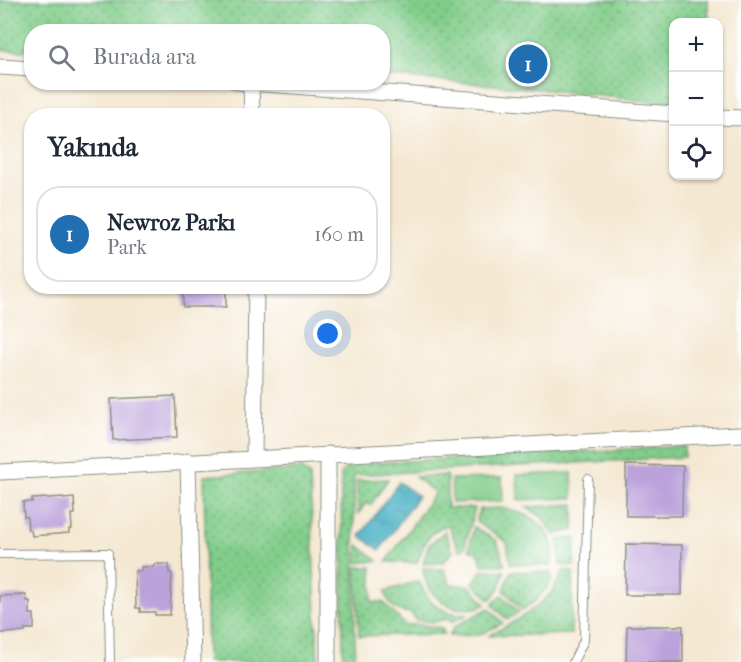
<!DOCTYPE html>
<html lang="tr">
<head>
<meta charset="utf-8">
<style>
  :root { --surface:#fff; --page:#f6f6f7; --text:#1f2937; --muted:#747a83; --line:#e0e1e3; --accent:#1f6fb2 }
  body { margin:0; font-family:"IM FELL French Canon",serif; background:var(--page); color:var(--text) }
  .controls { position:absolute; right:18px; top:18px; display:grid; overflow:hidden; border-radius:12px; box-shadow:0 2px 4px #0004 }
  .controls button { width:54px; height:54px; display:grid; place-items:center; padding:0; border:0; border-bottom:2px solid var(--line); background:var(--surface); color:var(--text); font:30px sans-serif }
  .you { position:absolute; left:328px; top:334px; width:21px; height:21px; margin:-15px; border:4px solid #fff; border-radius:50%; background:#1a73e8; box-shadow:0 0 0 9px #1a73e833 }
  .badge { display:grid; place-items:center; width:39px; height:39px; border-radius:50%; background:var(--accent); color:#fff; font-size:20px; font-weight:700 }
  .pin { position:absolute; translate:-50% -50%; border:3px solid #fff; box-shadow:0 2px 6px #0006 }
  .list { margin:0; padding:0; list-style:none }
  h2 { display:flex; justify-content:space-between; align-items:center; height:78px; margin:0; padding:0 24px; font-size:26px }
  h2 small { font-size:20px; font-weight:400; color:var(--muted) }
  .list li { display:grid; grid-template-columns:39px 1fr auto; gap:18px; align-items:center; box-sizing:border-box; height:96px; margin:0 12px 12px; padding:0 12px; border:2px solid var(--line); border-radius:24px }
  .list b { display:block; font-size:22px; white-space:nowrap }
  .list p { margin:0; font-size:20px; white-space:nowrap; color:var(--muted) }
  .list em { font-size:20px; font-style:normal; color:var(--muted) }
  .icon { flex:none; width:33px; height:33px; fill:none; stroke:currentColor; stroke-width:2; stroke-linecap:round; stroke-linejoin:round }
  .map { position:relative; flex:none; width:741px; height:662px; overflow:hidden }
  .search { position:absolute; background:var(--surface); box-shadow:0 2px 4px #0004; left:24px; top:24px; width:366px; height:66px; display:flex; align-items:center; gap:15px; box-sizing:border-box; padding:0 21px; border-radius:24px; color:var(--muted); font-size:22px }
  .panel { position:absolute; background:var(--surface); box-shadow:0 2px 4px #0004; left:24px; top:108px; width:366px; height:186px; border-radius:24px }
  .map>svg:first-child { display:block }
  .grass { fill:url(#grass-dots); stroke:#508560; stroke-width:1.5 }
  .pitch { fill:#82cd8b; stroke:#508560; stroke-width:1.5 }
  .water { fill:url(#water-ripples); stroke:#32767c; stroke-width:1.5 }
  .building { fill:#bca2db }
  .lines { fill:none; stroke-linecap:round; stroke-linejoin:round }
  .lane-casing { stroke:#8a9283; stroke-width:10 }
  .street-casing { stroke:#8a9283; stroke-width:17 }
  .lane { stroke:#fff; stroke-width:8 }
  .street { stroke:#fff; stroke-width:15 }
</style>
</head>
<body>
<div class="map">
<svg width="741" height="662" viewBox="0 0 741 662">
  <defs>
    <pattern id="grass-dots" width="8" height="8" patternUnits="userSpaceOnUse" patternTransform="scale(1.5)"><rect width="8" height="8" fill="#82cd8b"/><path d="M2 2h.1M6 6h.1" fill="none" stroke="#6aa872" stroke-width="1.8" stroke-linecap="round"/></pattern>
    <pattern id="water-ripples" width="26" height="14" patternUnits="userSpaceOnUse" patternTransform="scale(1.5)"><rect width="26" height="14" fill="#44afc3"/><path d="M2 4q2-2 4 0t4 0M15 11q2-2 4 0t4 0" fill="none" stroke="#38909f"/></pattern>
  </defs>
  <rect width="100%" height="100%" fill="#fff"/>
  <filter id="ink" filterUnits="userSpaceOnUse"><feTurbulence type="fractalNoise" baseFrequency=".0167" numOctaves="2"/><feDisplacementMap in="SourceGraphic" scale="12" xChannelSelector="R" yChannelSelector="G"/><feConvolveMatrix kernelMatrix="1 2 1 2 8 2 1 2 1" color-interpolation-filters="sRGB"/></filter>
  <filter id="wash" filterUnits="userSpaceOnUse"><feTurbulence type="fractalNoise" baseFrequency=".008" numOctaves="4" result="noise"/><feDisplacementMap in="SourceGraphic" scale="24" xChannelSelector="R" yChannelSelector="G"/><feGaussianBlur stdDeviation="1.35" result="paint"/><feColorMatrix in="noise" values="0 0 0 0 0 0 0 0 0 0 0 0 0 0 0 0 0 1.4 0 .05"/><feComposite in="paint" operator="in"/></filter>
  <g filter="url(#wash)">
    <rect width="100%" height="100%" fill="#f4e8d2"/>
    <!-- grass -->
    <g class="grass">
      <polygon points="0,0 708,0 709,22 674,22 673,104 529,88 383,76 382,32 115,32 40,25 36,31 32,32 31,39 24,51 0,50"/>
      <polygon points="684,446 684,457 354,475 355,662 343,662 341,473 350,464"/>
      <polygon points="302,469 310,476 318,662 207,662 204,476"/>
      <path d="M447,475V508H475L464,549L459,550L448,525C428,530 423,546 417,563L386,562L435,493L415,477Z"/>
      <polygon points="388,479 370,506 366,503 358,514 357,480"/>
      <polygon points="574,504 574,530 554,535 542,517 526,507"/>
      <path d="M500,508C530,512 562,530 551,566L510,564L507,542L476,522L480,509Z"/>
      <polygon points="474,527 497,541 505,565 482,565 479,554 469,549"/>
      <polygon points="445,531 453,552 443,563 423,564 428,546"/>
      <polygon points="576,538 574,566 560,565 558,540"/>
      <polygon points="358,545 378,561 357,563"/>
      <polygon points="356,567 372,567 372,602 383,602 406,626 415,624 442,628 444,634 359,636"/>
      <path d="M423,568L444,569L450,584L470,586L486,604C457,618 425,600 423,568Z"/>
      <polygon points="482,570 505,571 499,589 490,600 473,583"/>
      <path d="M564,570L573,572L571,634L488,636C512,623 536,611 553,590C558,583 559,576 564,570Z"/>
      <polygon points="511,571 551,572 552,581 536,601 522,610 504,590"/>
      <path d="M419,581C429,604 440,613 466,615L451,622L447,619L434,622L416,620L411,613C396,613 389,605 385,591Z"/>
      <polygon points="502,595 519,612 507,620 492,604"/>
      <polygon points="489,608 503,623 479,635 449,636 455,626"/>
    </g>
    <!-- pitch -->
    <g class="pitch">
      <polygon points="572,473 573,498 518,500 517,475"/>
      <polygon points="502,478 503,501 452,503 451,479"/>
    </g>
    <!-- water -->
    <polygon class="water" points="399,482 418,496 380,550 360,536"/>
    <g id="blocks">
      <!-- building -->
      <g class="building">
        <rect x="183" y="286" width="43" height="21"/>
        <polygon points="175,396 177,437 113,440 111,399"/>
        <polygon points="626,465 683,466 682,516 626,516"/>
        <polygon points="63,497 63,499 74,498 75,514 71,514 72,529 69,529 69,533 32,536 31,530 28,530 27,517 24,517 23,502 32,502 32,499"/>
        <polygon points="626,544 682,545 682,595 625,595"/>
        <polygon points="154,564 169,564 169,573 172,573 170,615 155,615 155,612 140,612 140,608 136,608 135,571 141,571 141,567 154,567"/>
        <polygon points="26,595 27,601 30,601 30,614 34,614 34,629 25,629 25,632 0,633 0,596"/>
        <polygon points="627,626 683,626 683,662 626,662"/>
      </g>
    </g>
  </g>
  <g filter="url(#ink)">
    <use href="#blocks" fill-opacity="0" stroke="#8a9283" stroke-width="1.5"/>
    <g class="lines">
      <!-- lane casing -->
      <g class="lane-casing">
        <g id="lane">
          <polyline points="0,554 108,553 110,662"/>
          <polyline points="573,662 584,640 588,479"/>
        </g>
      </g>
      <!-- street casing -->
      <g class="street-casing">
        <g id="street">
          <polyline points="0,67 32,69"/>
          <polyline points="236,82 674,114"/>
          <polyline points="251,84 252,116"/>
          <polyline points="718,117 741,118"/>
          <polyline points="328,454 328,662"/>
          <polyline points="254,458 256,286"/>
          <polyline points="188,461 193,662"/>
          <polyline points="0,472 741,434"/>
        </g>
      </g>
      <!-- lane -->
      <use href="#lane" class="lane"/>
      <!-- street -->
      <use href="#street" class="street"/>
    </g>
  </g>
</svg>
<div class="controls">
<button>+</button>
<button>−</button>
<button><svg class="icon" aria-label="locate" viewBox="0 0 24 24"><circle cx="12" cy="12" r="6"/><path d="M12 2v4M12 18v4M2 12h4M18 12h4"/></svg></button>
</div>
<div class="you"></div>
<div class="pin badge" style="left:528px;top:64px">1</div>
<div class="search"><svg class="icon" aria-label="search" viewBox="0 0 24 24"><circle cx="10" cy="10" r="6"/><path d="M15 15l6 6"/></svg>Burada ara</div>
<section class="panel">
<h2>Yakında<small></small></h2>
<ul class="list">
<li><span class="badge">1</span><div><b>Newroz Parkı</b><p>Park</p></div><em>160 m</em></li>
</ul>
</section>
</div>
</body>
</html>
